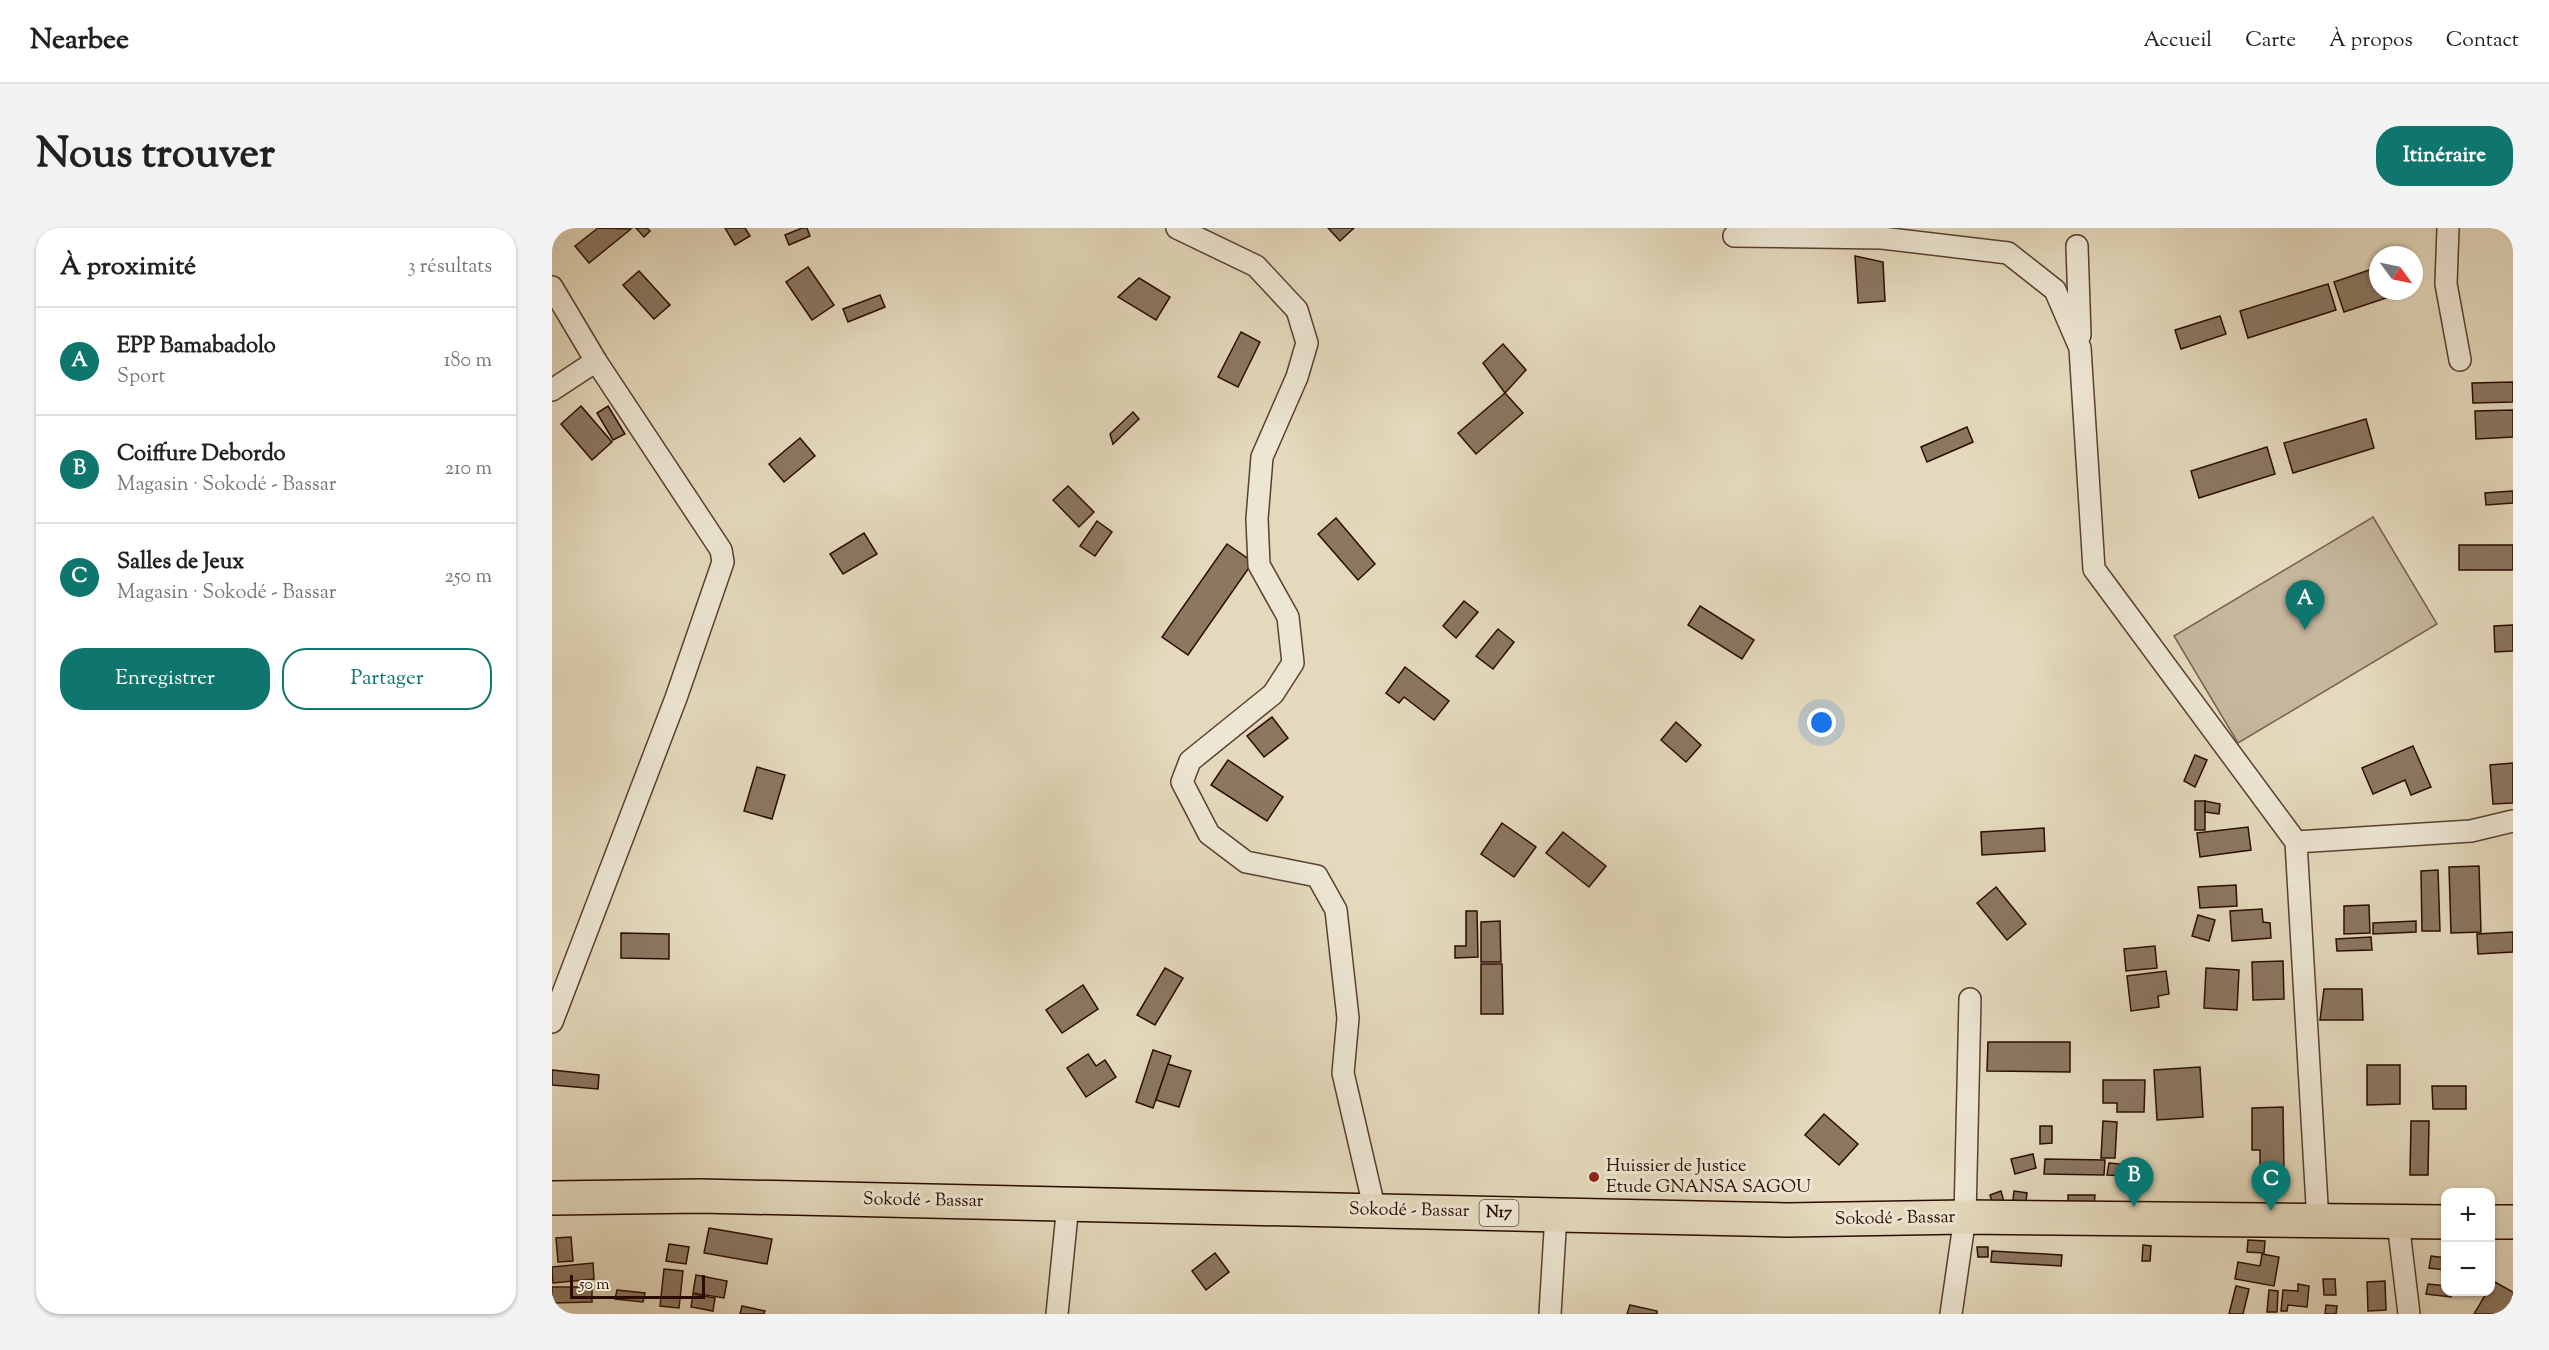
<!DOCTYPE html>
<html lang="fr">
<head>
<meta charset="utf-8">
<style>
  :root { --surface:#fff; --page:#f2f2f2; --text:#202124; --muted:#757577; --line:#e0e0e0; --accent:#0f766e }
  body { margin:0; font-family:"Sorts Mill Goudy",serif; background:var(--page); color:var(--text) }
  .controls { position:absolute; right:18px; bottom:18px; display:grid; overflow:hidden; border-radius:12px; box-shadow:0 2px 4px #0004 }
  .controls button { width:54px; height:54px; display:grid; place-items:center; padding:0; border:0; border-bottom:2px solid var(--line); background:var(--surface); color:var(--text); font:30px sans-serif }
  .compass { position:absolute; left:1817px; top:18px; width:54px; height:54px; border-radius:50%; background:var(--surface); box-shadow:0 2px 4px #0004; rotate:123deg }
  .scale { position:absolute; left:18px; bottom:15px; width:135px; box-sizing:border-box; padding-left:6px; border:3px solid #2b0d00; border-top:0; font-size:16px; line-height:21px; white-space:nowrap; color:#2b0d00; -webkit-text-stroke:4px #ede6d3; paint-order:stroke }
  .you { position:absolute; left:1270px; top:495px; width:21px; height:21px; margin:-15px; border:4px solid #fff; border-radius:50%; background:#1a73e8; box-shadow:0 0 0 9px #1a73e833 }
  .badge { display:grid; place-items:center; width:39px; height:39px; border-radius:50%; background:var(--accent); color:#fff; font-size:20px; font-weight:700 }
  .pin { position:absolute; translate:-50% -50px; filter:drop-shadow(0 2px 3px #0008) }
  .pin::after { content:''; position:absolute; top:32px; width:21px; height:18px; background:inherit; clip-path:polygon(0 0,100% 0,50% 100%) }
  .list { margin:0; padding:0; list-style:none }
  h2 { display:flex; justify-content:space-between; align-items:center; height:78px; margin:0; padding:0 24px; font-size:26px }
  h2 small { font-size:20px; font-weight:400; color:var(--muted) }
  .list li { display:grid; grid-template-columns:39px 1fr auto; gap:18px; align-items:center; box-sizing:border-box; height:108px; padding:0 24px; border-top:2px solid var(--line) }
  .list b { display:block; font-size:22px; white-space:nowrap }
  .list p { margin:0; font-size:20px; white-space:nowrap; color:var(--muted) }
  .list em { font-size:20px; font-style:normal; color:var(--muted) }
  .actions { display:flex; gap:12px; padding:18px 24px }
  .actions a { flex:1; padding:14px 0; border:2px solid var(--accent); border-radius:24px; text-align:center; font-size:21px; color:var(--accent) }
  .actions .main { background:var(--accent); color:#fff }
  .map { position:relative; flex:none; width:1961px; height:1086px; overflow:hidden; border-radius:24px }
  header { display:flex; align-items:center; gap:36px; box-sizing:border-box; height:84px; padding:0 30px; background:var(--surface); border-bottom:2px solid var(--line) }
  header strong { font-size:28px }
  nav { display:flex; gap:33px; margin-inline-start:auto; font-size:21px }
  .intro { display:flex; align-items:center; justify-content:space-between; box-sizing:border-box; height:144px; padding:0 36px }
  h1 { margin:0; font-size:42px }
  .button { padding:15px 27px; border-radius:24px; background:var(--accent); color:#fff; font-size:21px; font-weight:700 }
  main { display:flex; gap:36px; padding:0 36px }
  aside { flex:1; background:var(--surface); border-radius:24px; box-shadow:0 2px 4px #0004 }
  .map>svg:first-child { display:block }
  .green { fill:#c5b69c; stroke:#78624e; stroke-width:1.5 }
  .building { fill:#8b7762; stroke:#2b0d00; stroke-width:1.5 }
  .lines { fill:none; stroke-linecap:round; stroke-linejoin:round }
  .street-casing { stroke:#59402f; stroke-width:24 }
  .primary-casing { stroke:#2b0d00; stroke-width:36 }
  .street { stroke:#ede6d3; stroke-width:21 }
  .primary { stroke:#e4d9bc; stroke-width:33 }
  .poi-dot { fill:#8f2418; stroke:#ede6d3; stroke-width:2 }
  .labels { text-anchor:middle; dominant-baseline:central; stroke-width:6; stroke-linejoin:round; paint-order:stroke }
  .shield { fill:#ede6d3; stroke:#654e3f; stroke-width:1.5 }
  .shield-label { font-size:16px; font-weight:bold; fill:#2b0d00 }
  .poi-label { font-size:18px; fill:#2b0d00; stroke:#ede6d3; text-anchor:start }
  .street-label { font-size:18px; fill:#2b0d00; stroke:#ede6d3 }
</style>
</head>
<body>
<header>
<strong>Nearbee</strong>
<nav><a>Accueil</a><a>Carte</a><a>À propos</a><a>Contact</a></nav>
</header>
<div class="intro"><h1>Nous trouver</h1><a class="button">Itinéraire</a></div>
<main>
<aside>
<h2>À proximité<small>3 résultats</small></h2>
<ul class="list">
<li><span class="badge">A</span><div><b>EPP Bamabadolo</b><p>Sport</p></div><em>180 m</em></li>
<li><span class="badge">B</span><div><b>Coiffure Debordo</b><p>Magasin · Sokodé - Bassar</p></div><em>210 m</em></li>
<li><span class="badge">C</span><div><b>Salles de Jeux</b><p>Magasin · Sokodé - Bassar</p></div><em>250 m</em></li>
</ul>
<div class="actions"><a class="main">Enregistrer</a><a>Partager</a></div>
</aside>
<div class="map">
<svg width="1961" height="1086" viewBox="0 0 1961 1086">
  <rect width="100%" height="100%" fill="#e4d9bc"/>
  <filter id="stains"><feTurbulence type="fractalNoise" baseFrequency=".00333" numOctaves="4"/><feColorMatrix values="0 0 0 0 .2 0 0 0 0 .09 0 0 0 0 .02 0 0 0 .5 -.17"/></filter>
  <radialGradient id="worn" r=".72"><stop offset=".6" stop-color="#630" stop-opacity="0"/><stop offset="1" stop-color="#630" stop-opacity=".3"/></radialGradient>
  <!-- green -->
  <polygon class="green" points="1821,289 1885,396 1686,515 1622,408"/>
  <!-- building -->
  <g class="building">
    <polygon points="46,0 79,1 37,35 23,18"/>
    <polygon points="84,0 95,0 98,3 92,9"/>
    <polygon points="173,0 193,0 198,8 183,17"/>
    <polygon points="250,0 255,0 258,8 237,17 233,7"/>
    <polygon points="776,0 802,0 788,13"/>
    <polygon points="1303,28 1331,34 1333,73 1306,75"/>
    <polygon points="256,39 282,77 260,92 234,54"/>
    <polygon points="1826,39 1826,63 1855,63 1792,84 1782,54"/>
    <polygon points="87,43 118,77 102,91 71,57"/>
    <polygon points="587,50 618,69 604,92 566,69"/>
    <polygon points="1776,56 1784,82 1696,110 1688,83"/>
    <polygon points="328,67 333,79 296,94 291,81"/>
    <polygon points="1668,88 1674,106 1629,121 1623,102"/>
    <polygon points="689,104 708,114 686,159 666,149"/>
    <polygon points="951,116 974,142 953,165 931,135"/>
    <polygon points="1961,154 1961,174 1921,175 1920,155"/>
    <polygon points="953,165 971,185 924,226 906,205"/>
    <polygon points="29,178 60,214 40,232 9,196"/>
    <polygon points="56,178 73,206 61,212 45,185"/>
    <polygon points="1961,182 1961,209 1924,211 1923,183"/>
    <polygon points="581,184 587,191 561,216 558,206"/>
    <polygon points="1814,191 1822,220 1741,245 1732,215"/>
    <polygon points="1415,199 1421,214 1375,234 1369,219"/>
    <polygon points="248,210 263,228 232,254 217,236"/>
    <polygon points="1715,219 1723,246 1647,270 1639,243"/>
    <polygon points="516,258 542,284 527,299 501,272"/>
    <polygon points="1961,263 1961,275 1934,277 1933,265"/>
    <polygon points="784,290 823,336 806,352 766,306"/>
    <polygon points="545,293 560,304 543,328 528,318"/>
    <polygon points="312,305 325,326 291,346 278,326"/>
    <polygon points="675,316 701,334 636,427 610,409"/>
    <rect x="1907" y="317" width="54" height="25"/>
    <polygon points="912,373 926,384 904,410 891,398"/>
    <polygon points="1148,378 1202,412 1190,431 1136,397"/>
    <polygon points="1961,397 1961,423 1943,424 1942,398"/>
    <polygon points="946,401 962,414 941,441 924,428"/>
    <polygon points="853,439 897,473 882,492 852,469 847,475 834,465"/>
    <polygon points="720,489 736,510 712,529 695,508"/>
    <polygon points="1124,494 1149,517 1134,534 1109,512"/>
    <polygon points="1861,518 1879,559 1859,567 1853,552 1821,566 1810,540"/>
    <polygon points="1643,527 1655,532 1643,559 1632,553"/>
    <polygon points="676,532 731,569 715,593 659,557"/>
    <polygon points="1961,535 1961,575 1941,576 1938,537"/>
    <polygon points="205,539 233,547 220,591 192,583"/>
    <rect x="1643" y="573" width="10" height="29"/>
    <polygon points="1653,573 1668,576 1667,586 1653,584"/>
    <polygon points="950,595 984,619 962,649 929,626"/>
    <polygon points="1696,599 1699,622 1648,629 1645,605"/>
    <polygon points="1492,600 1493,623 1430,627 1429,604"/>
    <polygon points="1011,604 1054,638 1037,659 994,625"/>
    <polygon points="1927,638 1929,704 1899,705 1897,639"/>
    <polygon points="1886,642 1888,703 1870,703 1869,643"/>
    <polygon points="1684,657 1685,678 1648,680 1646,659"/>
    <polygon points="1444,659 1474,696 1455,712 1425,675"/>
    <polygon points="1817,677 1818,705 1792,706 1792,678"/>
    <polygon points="1710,681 1711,694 1718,695 1719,710 1680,713 1678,683"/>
    <polygon points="914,683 925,683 926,729 903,730 903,718 914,718"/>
    <polygon points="1646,687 1663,692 1657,713 1640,708"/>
    <polygon points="948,693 949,734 929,734 929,694"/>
    <polygon points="1864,693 1864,704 1821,706 1821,695"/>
    <polygon points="1961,704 1961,724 1926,726 1925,706"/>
    <polygon points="69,705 117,706 117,731 69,730"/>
    <polygon points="1819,709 1820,722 1785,723 1784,711"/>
    <polygon points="1603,718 1605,740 1574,743 1572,721"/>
    <polygon points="1731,733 1732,771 1701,772 1700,734"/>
    <polygon points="929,736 950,736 951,786 929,786"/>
    <polygon points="613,740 631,750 603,797 585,787"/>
    <polygon points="1654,740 1687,742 1685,782 1652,780"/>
    <polygon points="1614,743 1617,766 1606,768 1607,779 1579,783 1575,748"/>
    <polygon points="531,757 546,781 510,805 494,782"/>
    <polygon points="1772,761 1810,761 1811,792 1768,792"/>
    <polygon points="1436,814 1518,814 1518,844 1435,843"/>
    <polygon points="601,822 619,828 601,880 584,874"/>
    <polygon points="536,826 544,838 553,832 564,849 534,869 515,840"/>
    <polygon points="616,836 639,843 627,879 604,872"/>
    <polygon points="1815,837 1848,837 1848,876 1815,877"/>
    <polygon points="1648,839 1651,889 1605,892 1602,842"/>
    <polygon points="0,842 47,847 46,861 0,857"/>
    <polygon points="1551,852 1593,852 1592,884 1565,884 1565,875 1551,875"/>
    <polygon points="1880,858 1914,858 1914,881 1881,881"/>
    <polygon points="1731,879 1732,946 1708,947 1708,922 1700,922 1700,880"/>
    <polygon points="1272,886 1306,916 1287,937 1253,907"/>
    <polygon points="1551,893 1565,894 1563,930 1549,930"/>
    <polygon points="1859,893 1877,893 1876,947 1858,947"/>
    <polygon points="1488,898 1500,898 1500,915 1488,916"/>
    <polygon points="1481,926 1484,940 1463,946 1459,931"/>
    <polygon points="1493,931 1553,932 1552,947 1492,946"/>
    <polygon points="1557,935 1577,937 1576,948 1555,947"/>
    <polygon points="1449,963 1452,974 1441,977 1438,967"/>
    <polygon points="1462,963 1475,965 1474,974 1461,972"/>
    <polygon points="1516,967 1543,967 1542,978 1516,977"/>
    <polygon points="157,1000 220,1011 215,1036 152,1025"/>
    <polygon points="19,1009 21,1033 6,1034 4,1010"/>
    <polygon points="1696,1012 1713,1013 1712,1025 1695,1024"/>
    <polygon points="117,1016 137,1019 134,1036 114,1033"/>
    <polygon points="1591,1017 1599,1018 1598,1033 1590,1033"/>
    <polygon points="1425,1019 1436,1019 1436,1029 1426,1029"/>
    <polygon points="1440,1023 1510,1027 1509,1038 1439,1034"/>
    <polygon points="663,1025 677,1044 654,1062 640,1043"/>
    <polygon points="1710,1026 1727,1029 1722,1058 1683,1051 1686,1034 1708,1038"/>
    <polygon points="1879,1028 1894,1030 1894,1042 1877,1040"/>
    <polygon points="41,1035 42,1051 1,1055 0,1039"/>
    <polygon points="112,1041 131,1043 127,1080 108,1078"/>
    <polygon points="144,1047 175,1053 172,1070 141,1065"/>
    <polygon points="1771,1051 1783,1051 1784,1067 1772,1067"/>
    <polygon points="1833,1053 1834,1082 1816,1083 1815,1054"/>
    <polygon points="1941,1053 1961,1064 1961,1086 1922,1086 1935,1064 1938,1064"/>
    <polygon points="1746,1056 1757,1058 1755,1079 1736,1077 1735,1083 1729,1083 1731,1062 1746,1063"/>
    <polygon points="1876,1056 1894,1058 1894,1064 1899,1064 1899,1069 1874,1066"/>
    <polygon points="1684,1058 1697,1061 1691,1086 1677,1086"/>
    <polygon points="0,1059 40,1059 40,1074 0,1075"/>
    <polygon points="65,1062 93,1065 91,1074 63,1071"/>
    <polygon points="1717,1062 1726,1063 1725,1084 1715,1084"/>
    <polygon points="141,1066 163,1070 161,1083 139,1079"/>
    <polygon points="1078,1077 1105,1083 1105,1086 1075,1086"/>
    <polygon points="1774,1077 1785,1078 1784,1086 1773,1086"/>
    <polygon points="190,1078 213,1083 212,1086 188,1086"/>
  </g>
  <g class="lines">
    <!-- street casing -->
    <g class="street-casing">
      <g id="street">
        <polyline points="625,0 704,38 745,82 755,115 745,149 710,229 705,291 707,337 736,389 741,435 721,466 638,533 630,554 657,606 694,634 765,648 784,682 796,790 791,845 823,983"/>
        <polyline points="1896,0 1894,56 1908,132"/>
        <polyline points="1182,8 1330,10 1456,25 1503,62 1528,120 1542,341 1744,614 1766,994"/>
        <polyline points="1525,18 1528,107"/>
        <polyline points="0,59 44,133 169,322 171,334 124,470 0,794"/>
        <polyline points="0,162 44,133"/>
        <polyline points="1744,614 1919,603 1961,593"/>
        <polyline points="1846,994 1857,1086"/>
        <polyline points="505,1086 516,976"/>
        <polyline points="998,1086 1004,986"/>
        <polyline points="1399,1086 1413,989 1418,771"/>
      </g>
    </g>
    <!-- primary casing -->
    <g class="primary-casing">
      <g id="primary">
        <polyline points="0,970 148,968 1235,992 1413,989 1894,994"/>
        <polyline points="1938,994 1961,994"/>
      </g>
    </g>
    <!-- street -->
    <use href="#street" class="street"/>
    <!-- primary -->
    <use href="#primary" class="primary"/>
  </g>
  <!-- markers -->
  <circle class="poi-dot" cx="1042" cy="949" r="6"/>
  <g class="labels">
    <!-- shield labels -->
    <rect class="shield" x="927.5" y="972" width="39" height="26" rx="4.5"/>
    <g class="shield-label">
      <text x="947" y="985">N17</text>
    </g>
    <!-- poi labels -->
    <g class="poi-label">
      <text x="1054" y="939">Huissier de Justice<tspan x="1054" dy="21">Etude GNANSA SAGOU</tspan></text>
    </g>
    <!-- street labels -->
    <g class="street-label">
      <text transform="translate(371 973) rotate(1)">Sokodé - Bassar</text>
      <text transform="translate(857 983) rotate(1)">Sokodé - Bassar</text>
      <text transform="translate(1343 991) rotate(-1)">Sokodé - Bassar</text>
    </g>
  </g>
  <rect width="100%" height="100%" filter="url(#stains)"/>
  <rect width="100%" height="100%" fill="url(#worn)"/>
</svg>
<div class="controls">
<button>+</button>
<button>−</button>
</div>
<svg class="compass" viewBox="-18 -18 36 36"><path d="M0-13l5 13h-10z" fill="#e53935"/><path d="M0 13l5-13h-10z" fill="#757577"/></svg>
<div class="scale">50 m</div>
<div class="you"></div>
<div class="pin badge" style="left:1753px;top:402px">A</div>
<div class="pin badge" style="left:1582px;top:979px">B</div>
<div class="pin badge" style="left:1719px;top:983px">C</div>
</div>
</main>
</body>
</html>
